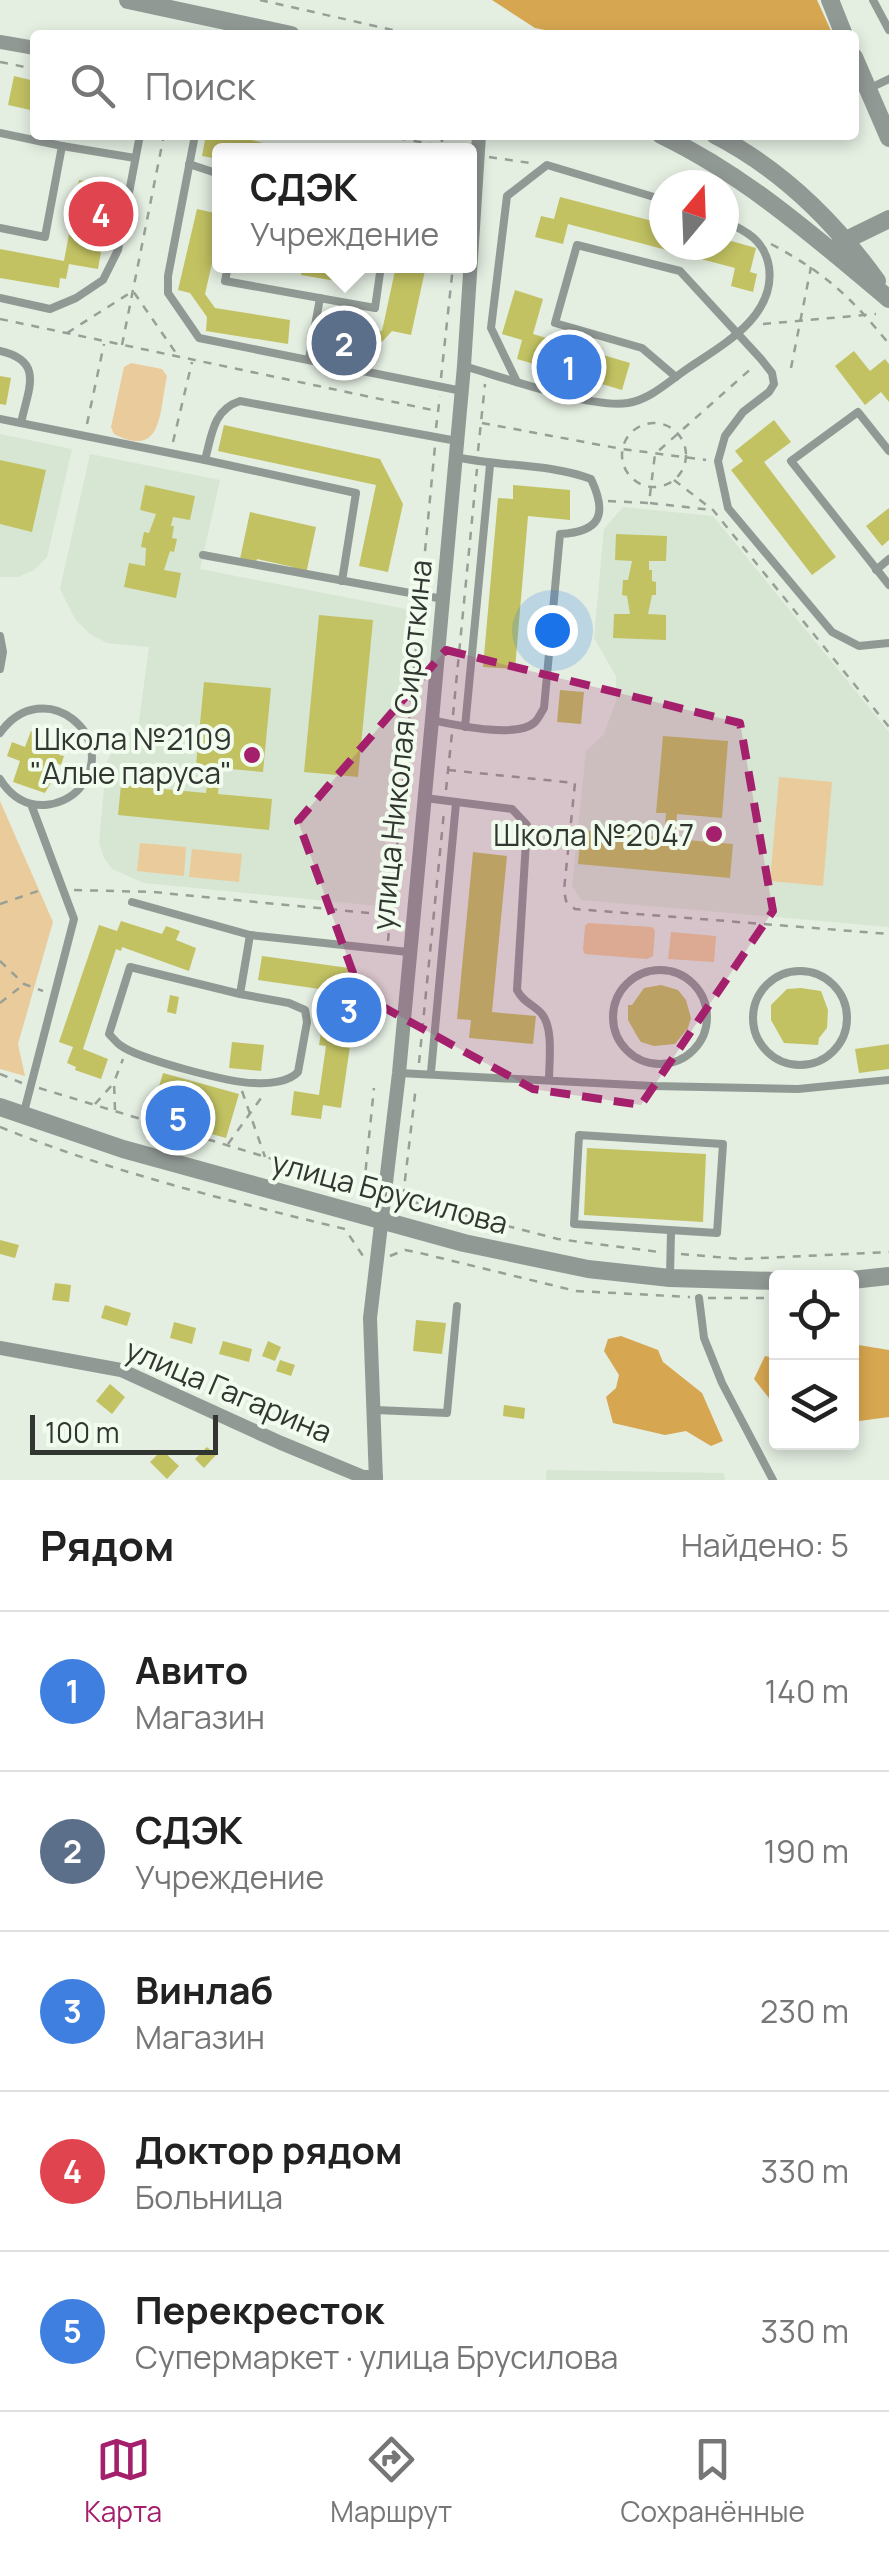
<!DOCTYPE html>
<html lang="ru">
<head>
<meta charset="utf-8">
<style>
  :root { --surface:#fff; --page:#f6f6f6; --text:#222; --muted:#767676; --line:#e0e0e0; --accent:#a4206c }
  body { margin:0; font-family:Manrope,sans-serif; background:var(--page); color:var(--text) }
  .controls { position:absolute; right:30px; bottom:30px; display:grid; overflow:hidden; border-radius:10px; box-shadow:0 5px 15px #0003 }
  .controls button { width:90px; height:90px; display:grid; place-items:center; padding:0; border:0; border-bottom:2px solid var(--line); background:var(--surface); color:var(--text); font:50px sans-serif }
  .compass { position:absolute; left:649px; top:170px; width:90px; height:90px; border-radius:50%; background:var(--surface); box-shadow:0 5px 15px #0003; rotate:19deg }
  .scale { position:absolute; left:30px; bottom:25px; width:188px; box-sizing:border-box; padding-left:10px; border:5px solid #323631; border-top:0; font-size:28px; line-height:35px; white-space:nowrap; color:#323631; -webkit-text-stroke:8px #f1fcee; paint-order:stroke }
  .you { position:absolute; left:552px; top:630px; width:35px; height:35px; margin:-25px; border:8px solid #fff; border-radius:50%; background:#1a73e8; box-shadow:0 0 0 15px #1a73e833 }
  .badge { display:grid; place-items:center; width:65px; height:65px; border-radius:50%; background:var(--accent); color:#fff; font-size:32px; font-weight:700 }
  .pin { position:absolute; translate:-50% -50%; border:5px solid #fff; box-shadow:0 2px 10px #0006 }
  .popup { position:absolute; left:212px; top:143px; width:265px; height:130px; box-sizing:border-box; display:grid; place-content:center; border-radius:10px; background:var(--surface); filter:drop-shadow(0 2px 8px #0005); font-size:32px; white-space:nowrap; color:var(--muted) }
  .popup b { font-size:38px; color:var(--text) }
  .popup::after { content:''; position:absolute; left:50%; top:100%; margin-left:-20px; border:20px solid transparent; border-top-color:var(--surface) }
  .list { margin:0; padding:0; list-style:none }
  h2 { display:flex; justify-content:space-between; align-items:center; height:130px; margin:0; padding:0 40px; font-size:42px }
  h2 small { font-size:32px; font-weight:400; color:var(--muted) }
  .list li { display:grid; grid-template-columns:65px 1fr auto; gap:30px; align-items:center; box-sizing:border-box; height:160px; padding:0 40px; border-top:2px solid var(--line) }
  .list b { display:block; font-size:38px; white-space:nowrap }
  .list p { margin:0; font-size:32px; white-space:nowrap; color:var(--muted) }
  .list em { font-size:32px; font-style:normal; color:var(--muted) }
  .icon { flex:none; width:55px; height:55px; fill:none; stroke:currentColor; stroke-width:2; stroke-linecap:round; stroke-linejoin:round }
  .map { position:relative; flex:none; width:889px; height:1480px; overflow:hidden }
  .search { position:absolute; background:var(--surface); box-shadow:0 5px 15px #0003; left:30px; right:30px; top:30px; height:110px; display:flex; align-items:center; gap:25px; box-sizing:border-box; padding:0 35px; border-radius:10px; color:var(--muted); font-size:38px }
  .sheet { height:930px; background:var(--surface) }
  nav { display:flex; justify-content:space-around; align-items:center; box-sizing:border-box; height:140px; border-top:2px solid var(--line); background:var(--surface); font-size:28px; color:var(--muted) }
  nav a { display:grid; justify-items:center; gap:5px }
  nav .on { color:var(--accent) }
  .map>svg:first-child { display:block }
  .built { fill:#d6e6d2 }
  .green { fill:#eacc9c }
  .forest { fill:#d6a650 }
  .building { fill:#c2c263 }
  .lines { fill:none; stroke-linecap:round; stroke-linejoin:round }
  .path { stroke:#989f96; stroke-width:2.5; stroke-dasharray:8 8; stroke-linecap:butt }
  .service { stroke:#919995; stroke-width:8 }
  .minor { stroke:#919995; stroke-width:14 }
  .tertiary { stroke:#919995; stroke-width:18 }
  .marked { fill:#a4206c; fill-opacity:0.2; stroke:#a4206c; stroke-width:8; stroke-dasharray:20 12; stroke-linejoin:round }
  .poi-dot { fill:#a4206c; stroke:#f1fcee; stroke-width:4 }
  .labels { text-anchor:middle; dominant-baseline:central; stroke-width:8; stroke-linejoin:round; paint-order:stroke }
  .poi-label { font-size:30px; fill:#323631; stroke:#f1fcee; text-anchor:end }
  .street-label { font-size:30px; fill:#323631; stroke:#f1fcee }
</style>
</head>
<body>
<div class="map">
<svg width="889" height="1480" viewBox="0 0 889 1480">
  <rect width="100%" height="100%" fill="#e4eee1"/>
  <!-- built -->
  <g class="built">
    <polygon points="0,434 72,449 47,557 34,570 18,577 0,577"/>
    <polygon points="90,454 220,480 200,569 411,610 378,906 144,883 112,869 104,858 99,843 106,765 114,745 122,736 138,729 149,647 107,643 90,634 75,619 60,589"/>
    <polygon points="623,507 713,516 889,732 889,927 581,900 572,886 586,751 604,734 616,701 616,676 594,638 604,529"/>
    <polygon points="547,1470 724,1473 725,1480 546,1480"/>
  </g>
  <!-- green -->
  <g class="green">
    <path d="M131,363L162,369L167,376C159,413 163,459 114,434L111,427L124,367Z"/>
    <polygon points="779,777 832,782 823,886 770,881"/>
    <polygon points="0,801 53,922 18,1044 25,1076 0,1069"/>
    <polygon points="140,843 186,847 184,876 137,871"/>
    <polygon points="192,849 242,854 239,882 189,877"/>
    <polygon points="588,923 652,927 655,931 653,956 647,959 585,954 583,950 585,926"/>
    <polygon points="671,932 716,936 714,962 668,959"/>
  </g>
  <!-- forest -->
  <g class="forest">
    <polygon points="492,0 817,0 833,35 570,35 535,28"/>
    <polygon points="621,1336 658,1350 663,1362 702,1393 723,1441 711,1446 686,1431 665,1435 613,1423 606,1397 616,1388 619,1375 604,1351 608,1339"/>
    <polygon points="852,1344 889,1350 889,1417 852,1422"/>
    <polygon points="765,1356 776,1358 776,1407 754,1379"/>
  </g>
  <!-- building -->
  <g class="building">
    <polygon points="14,76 35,81 35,111 8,105"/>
    <polygon points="206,135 229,135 293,150 219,150 219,159 202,156"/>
    <polygon points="79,180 113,186 98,269 69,264 66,279 60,278 59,288 0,278 0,249 64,261"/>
    <polygon points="560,197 664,224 664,245 724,245 724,239 756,248 750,272 757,274 753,292 731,286 735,268 568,224 563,244 535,237 541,216 554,219"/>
    <polygon points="197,209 219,214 219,233 205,294 215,308 290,320 288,344 206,331 207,317 190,293 178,290"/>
    <polygon points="302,266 339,266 336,281 301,275"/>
    <polygon points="396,266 426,266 411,335 392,331 381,343 378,358 333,349 338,322 382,331"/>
    <polygon points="515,290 543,299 533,334 630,363 622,390 517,359 522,340 502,334"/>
    <polygon points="854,351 870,371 885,359 889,364 889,402 881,392 865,405 835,366"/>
    <polygon points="0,376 11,378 6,405 0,404"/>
    <polygon points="774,420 791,442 764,462 836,557 812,575 731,470 743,461 735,451"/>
    <polygon points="224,425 380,459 403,504 388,572 359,566 376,485 218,451"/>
    <polygon points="0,460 46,470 32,532 0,524"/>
    <polygon points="145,485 195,496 190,520 173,517 171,526 174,526 172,538 177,539 174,552 170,551 164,570 181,573 176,598 124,587 129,563 145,566 146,548 141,547 144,532 149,533 156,514 140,510"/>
    <polygon points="513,485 570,490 570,520 528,516 515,669 483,667 498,498 513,499"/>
    <polygon points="889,508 889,540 882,546 866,526"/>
    <polygon points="250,512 316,527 306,574 292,571 293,567 257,559 256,562 240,559"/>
    <polygon points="616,534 667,536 666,561 649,561 649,570 652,570 652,581 656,582 656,595 652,595 648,614 666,615 666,640 613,638 614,614 630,614 627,596 622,595 623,580 628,580 632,561 615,560"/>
    <polygon points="319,615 373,620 358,777 304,772"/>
    <polygon points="204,682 271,688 263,772 220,768 218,794 272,799 269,830 118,815 121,785 206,793 209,766 196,765"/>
    <polygon points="560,690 584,692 581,724 557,722"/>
    <polygon points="31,731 63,742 59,755 64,756 61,765 56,763 53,770 57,772 45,793 13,782 20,761 7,756 12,742 25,747"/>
    <polygon points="663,736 728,741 722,818 677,814 675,839 733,844 730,878 578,864 581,830 664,837 666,813 656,813"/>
    <polygon points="473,852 507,856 492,1012 536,1016 533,1044 469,1038 471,1020 457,1019"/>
    <polygon points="121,921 162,934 166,926 180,931 176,940 196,948 189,971 122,947 121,951 116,949 83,1049 108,1059 101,1079 75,1070 76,1067 67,1063 73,1047 59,1042 99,925 117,931"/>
    <polygon points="262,956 349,968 346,989 358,991 341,1108 323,1105 321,1119 291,1115 294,1091 319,1095 326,1046 319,1045 321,1033 327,1034 333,991 258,980"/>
    <polygon points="661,985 678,990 686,1000 691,1018 688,1028 675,1044 654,1046 641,1042 637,1036 628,1020 628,1005 632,1005 644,988"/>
    <polygon points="801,988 821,991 828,1010 827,1028 819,1038 818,1045 784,1043 771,1020 771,1005 787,989"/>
    <polygon points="170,995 179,997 176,1014 167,1012"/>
    <polygon points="232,1042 264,1045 261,1071 229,1068"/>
    <polygon points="889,1044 889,1069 859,1073 855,1049"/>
    <polygon points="163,1073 239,1094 226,1138 150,1117"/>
    <polygon points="587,1148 706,1154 703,1222 584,1215"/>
    <polygon points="0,1240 19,1245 15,1258 0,1254"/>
    <polygon points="55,1283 71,1285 69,1302 52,1300"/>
    <polygon points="105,1305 131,1313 127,1326 101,1318"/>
    <polygon points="416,1320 446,1323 442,1354 413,1351"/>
    <polygon points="174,1322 196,1328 192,1344 170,1338"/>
    <polygon points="223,1341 252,1349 249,1362 219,1354"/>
    <polygon points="268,1341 281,1347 275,1361 262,1356"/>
    <polygon points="280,1360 295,1365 291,1376 276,1371"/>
    <polygon points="110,1384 125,1397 112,1414 96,1401"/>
    <polygon points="504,1405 525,1408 524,1419 503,1416"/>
    <polygon points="207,1447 216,1455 204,1468 195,1459"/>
    <polygon points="162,1450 179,1466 167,1479 150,1462"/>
  </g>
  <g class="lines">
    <!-- path -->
    <g class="path">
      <polyline points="260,0 415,35"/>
      <polyline points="0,62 35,69"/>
      <polyline points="382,135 441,146 443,135"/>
      <polyline points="489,157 530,163"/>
      <path d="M771,244C825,273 850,296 889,344"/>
      <polyline points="0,319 437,411"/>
      <polyline points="763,324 876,314"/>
      <polyline points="67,333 133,291 178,356"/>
      <polyline points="122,345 164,135"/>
      <polyline points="791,368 811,267"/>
      <polyline points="441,378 453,266"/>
      <polyline points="482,423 622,449 706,460"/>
      <circle cx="654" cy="455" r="32"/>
      <polyline points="87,424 104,344"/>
      <polyline points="436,428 440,396"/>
      <polyline points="173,442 192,362"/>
      <polyline points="478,451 485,384"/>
      <polyline points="674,480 713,510 889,727"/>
      <polyline points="608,501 649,503 655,454 753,367"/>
      <polyline points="650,503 712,510"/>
      <polyline points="422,583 435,446"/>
      <polyline points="453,715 477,469"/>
      <polyline points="448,770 575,783 564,890 566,901 575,909 889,934"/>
      <polyline points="446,790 452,733"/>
      <polyline points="74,890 153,892 390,915"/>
      <polyline points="0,904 41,890"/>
      <polyline points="388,941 420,605"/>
      <polyline points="0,961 24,984 43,991"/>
      <polyline points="0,1003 23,985"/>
      <polyline points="419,1063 444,812"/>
      <polyline points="0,1074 22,1083"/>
      <polyline points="39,1088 371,1189"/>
      <polyline points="242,1091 265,1157"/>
      <polyline points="95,1104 113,1084"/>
      <polyline points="115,1110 114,1082 123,1059"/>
      <path d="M0,1127C111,1172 229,1201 345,1229L365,1259"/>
      <polyline points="228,1144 264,1094"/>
      <polyline points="364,1186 374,1088"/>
      <polyline points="403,1197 416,1086"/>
      <polyline points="398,1198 558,1239 659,1252"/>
      <polyline points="681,1254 740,1259 889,1252"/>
      <polyline points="390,1256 405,1250 420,1253 576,1291 690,1297"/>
      <polyline points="708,1298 776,1298"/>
    </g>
    <!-- service -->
    <g class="service">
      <polyline points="873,0 889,30"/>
      <polyline points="868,89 889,79"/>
      <polyline points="0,133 62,146 45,237 0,228"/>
      <polyline points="195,135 168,276 168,293 199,338 462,391"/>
      <polyline points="62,146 135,158"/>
      <polyline points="189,164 219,174"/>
      <polyline points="228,266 225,281 375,308 381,266"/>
      <polyline points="0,298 50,309 76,298 103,280 118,250 140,135"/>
      <path d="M0,351C45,361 28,389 21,423"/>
      <polyline points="309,359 320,298"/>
      <path d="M464,366C502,377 592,409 628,403C651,399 669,381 687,369C722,345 776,317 769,267C765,241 747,231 724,221"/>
      <polyline points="676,377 642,348 555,323 577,245 680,271 761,359 772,373 774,384 769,392 743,412 725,436 718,461 728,508 832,632 859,646 889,643"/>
      <polyline points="517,382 491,328 507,196 547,165 664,200"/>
      <polyline points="0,419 205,460"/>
      <polyline points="889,451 858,412 791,461 889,585"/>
      <polyline points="203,555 443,599"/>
      <polyline points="876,570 889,559"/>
      <path d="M342,581L356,493L205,460C212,434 213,410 240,401L457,441"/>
      <polyline points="0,636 3,652 0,669"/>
      <path d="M432,720C456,725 517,739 535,722C539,718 541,713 544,708L560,534C600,532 608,515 591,479C549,463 500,467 456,457"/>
      <polyline points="465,727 490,465"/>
      <path d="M0,733C44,672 123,738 79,789C71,798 58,804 45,805C25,806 10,795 0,779"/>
      <path d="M425,798L512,809L527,825L517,990C523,1002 532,1004 541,1013C554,1027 549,1062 549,1080"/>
      <polyline points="132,902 250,935"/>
      <circle cx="660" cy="1017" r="47"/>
      <circle cx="800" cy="1018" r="47"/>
      <path d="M240,994L130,967L109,1034C113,1038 116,1042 120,1045C138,1059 231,1083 254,1083C268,1084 289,1082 298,1072L307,1022L305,1010L289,1003L240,994L250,935L408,952"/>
      <polyline points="431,1072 456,803"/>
      <polyline points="399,1073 653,1086 798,1089 889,1080"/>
      <polyline points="24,1112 74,919 31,804"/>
      <polygon points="579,1135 723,1144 717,1233 574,1224"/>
      <polyline points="670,1277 671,1231"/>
      <polyline points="699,1298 704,1338 722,1383 773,1480"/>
      <polyline points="375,1410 447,1413 457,1306"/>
    </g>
    <!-- minor -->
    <g class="minor">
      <polyline points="0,42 35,48"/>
      <polyline points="0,1348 121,1370 281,1443 363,1477 376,1477"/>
      <polyline points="376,1480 370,1318 399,1073 432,720 464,366 479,135"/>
    </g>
    <!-- tertiary -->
    <g class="tertiary">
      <polyline points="128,0 291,35"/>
      <polyline points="830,0 844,35"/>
      <polyline points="854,57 889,138"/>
      <path d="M661,135C748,177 816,238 889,299"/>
      <path d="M715,135C781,169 834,221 877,281"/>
      <polyline points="840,243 889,219"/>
      <polyline points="0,1107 123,1149 464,1243 588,1269 670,1278 776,1281"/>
      <polyline points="852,1280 889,1276"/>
    </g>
  </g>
  <!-- marked area -->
  <path class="marked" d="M446,650L740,723L773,911L641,1105L533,1089L361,995L298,821Z"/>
  <!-- markers -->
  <g class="poi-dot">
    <circle cx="252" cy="755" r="10"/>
    <circle cx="714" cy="834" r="10"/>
  </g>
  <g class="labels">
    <!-- poi labels -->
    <g class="poi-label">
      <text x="232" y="738">Школа №2109<tspan x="232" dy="34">"Алые паруса"</tspan></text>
      <text x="694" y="834">Школа №2047</text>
    </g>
    <!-- street labels -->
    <g class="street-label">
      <text transform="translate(401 745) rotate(-84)">улица Николая Сироткина</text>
      <text transform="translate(390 1192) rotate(15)">улица Брусилова</text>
      <text transform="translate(229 1390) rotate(23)">улица Гагарина</text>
    </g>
  </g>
</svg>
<div class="controls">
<button><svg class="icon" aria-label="locate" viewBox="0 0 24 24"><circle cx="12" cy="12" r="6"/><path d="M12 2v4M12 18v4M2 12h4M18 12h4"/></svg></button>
<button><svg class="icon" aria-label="layers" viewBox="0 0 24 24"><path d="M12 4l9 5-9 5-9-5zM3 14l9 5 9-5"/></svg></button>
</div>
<svg class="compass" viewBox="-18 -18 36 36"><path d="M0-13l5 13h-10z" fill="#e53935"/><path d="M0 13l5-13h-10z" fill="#767676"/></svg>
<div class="scale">100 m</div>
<div class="you"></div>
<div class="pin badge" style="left:569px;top:367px;background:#3f7fe0">1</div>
<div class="pin badge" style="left:344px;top:343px;background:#5c6f8a">2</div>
<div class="popup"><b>СДЭК</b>Учреждение</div>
<div class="pin badge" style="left:349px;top:1010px;background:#3f7fe0">3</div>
<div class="pin badge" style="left:101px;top:214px;background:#e0444e">4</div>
<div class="pin badge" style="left:178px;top:1118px;background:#3f7fe0">5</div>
<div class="search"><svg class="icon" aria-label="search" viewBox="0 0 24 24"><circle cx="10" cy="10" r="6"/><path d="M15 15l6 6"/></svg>Поиск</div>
</div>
<section class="sheet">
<h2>Рядом<small>Найдено: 5</small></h2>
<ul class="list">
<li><span class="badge" style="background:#3f7fe0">1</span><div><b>Авито</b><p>Магазин</p></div><em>140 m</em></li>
<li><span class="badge" style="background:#5c6f8a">2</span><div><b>СДЭК</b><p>Учреждение</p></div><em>190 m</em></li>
<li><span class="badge" style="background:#3f7fe0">3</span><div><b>Винлаб</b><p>Магазин</p></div><em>230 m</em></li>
<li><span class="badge" style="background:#e0444e">4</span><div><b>Доктор рядом</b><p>Больница</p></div><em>330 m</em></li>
<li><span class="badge" style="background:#3f7fe0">5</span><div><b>Перекресток</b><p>Супермаркет · улица Брусилова</p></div><em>330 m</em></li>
</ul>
</section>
<nav>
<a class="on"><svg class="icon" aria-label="map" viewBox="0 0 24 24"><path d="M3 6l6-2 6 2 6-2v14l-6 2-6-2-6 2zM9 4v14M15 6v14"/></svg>Карта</a>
<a><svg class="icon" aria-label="directions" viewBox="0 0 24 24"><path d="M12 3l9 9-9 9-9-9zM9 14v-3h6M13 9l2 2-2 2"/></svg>Маршрут</a>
<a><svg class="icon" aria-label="saved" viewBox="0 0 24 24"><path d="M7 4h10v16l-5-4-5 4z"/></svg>Сохранённые</a>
</nav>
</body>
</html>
